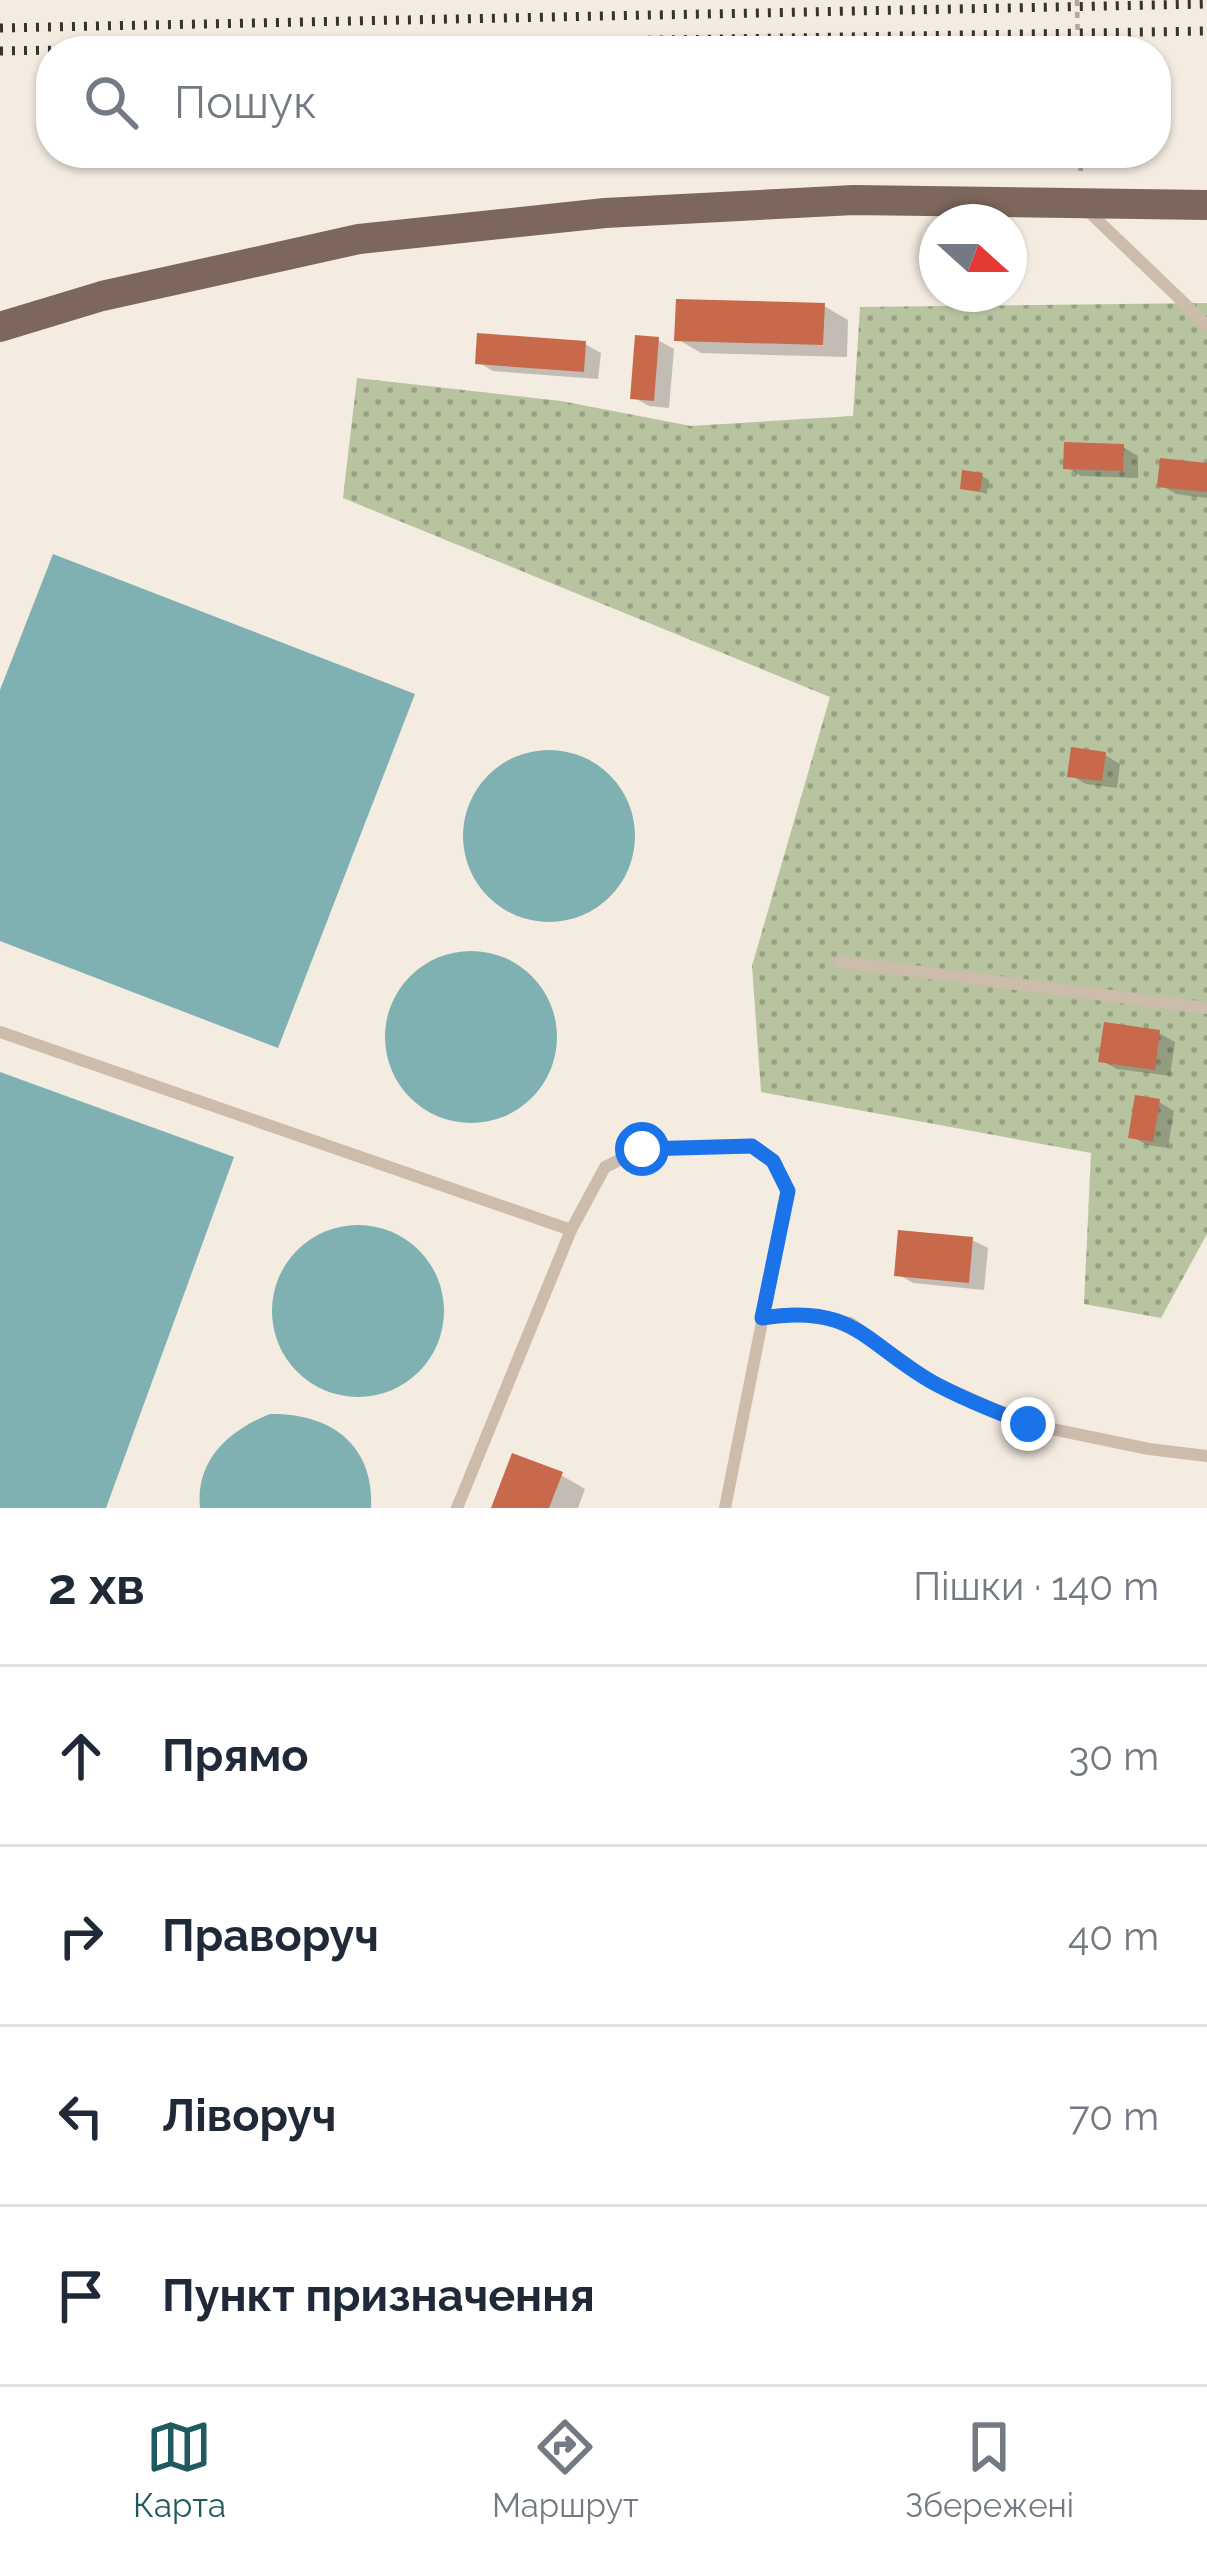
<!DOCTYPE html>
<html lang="uk">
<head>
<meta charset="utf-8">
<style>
  :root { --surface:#fff; --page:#f2f2f3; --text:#1f2937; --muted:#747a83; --line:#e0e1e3; --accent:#1f5a5e }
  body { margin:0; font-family:Raleway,sans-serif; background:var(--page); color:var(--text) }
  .compass { position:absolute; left:919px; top:204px; width:108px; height:108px; border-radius:50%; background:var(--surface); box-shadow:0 3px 9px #0004; rotate:111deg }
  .stop { position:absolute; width:36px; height:36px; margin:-27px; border:9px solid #1a73e8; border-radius:50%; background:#fff }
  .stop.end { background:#1a73e8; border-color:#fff; box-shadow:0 3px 12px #0008 }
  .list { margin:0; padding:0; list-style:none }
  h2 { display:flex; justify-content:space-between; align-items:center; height:156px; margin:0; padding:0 48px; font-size:51px }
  h2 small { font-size:39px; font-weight:400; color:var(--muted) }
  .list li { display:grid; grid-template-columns:78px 1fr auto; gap:36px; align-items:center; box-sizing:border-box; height:180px; padding:0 48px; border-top:3px solid var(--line) }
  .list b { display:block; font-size:45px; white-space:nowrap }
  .list em { font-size:39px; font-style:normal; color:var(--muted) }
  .icon { flex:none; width:66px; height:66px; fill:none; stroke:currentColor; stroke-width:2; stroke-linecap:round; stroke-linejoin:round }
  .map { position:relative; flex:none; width:1207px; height:1508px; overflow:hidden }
  .search { position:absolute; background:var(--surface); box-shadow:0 3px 9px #0004; left:36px; right:36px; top:36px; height:132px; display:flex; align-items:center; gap:30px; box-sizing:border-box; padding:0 42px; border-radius:48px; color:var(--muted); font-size:45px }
  .sheet { height:876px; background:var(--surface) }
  nav { display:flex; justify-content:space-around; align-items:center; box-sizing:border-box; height:168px; border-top:3px solid var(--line); background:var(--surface); font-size:33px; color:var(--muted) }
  nav a { display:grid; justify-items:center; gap:6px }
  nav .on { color:var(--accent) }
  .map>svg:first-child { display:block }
  .garden { fill:url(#garden-dots) }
  .water { fill:#7fb0b2 }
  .shadow { fill:#0003 }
  .building { fill:#c8694b }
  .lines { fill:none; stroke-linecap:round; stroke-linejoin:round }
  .path { stroke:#b9a596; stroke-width:4.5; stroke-dasharray:6 6; stroke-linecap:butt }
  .service { stroke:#cdbbac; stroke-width:12 }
  .primary { stroke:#7d675c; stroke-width:30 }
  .rail { stroke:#3b302b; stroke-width:9; stroke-dasharray:3 9; stroke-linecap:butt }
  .route { stroke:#1a73e8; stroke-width:15 }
</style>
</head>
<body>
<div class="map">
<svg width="1207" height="1508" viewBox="0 0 1207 1508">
  <defs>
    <pattern id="garden-dots" width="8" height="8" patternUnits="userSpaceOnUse" patternTransform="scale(3)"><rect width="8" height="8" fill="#b8c4a0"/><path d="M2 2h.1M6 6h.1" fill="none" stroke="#97a083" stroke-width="1.8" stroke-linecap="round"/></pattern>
  </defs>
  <rect width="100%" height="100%" fill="#f4ebe1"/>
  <!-- garden -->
  <polygon class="garden" points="1207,303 1207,1234 1161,1318 1084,1304 1091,1153 761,1092 752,966 830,697 343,498 357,378 561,401 691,426 853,416 860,307"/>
  <!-- water -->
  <g class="water">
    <polygon points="53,554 415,694 278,1048 0,941 0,690"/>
    <circle cx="549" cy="836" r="86"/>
    <circle cx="471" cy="1037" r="86"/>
    <polygon points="0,1072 234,1157 106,1508 0,1508"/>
    <circle cx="358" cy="1311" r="86"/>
    <path d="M270,1414C330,1413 374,1444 371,1508H200C195,1460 229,1430 270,1414Z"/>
  </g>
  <!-- shadow -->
  <g class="shadow">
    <polygon points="824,306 848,320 847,357 701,353 677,339"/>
    <polygon points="658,340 674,349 669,408 649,406 633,397"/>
    <polygon points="585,344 601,353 598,379 493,371 478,362"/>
    <polygon points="1123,447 1138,456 1138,478 1081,476 1066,467"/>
    <polygon points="1207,466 1207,498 1176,494 1161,485"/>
    <polygon points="982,476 989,480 987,494 963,487"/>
    <polygon points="1105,755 1120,764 1117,788 1086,784 1070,775"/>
    <polygon points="1159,1033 1175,1042 1170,1076 1117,1069 1101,1060"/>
    <polygon points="1159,1102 1174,1111 1168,1148 1147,1145 1131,1136"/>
    <polygon points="972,1240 988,1248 984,1290 913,1283 897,1274"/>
    <polygon points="561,1475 585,1489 578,1508 495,1508"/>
  </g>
  <!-- building -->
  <g class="building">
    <polygon points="676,299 825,303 823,345 674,341"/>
    <polygon points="477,333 586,341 584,372 475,364"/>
    <polygon points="635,335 659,337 654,401 630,399"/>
    <polygon points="1064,442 1124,444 1123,471 1063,469"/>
    <polygon points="1160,458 1207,463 1207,492 1157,487"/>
    <polygon points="962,470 983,473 980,492 960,489"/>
    <polygon points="1071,747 1106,752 1102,781 1067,777"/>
    <polygon points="1104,1022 1160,1030 1155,1070 1098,1062"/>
    <polygon points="1135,1095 1160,1099 1153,1142 1128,1138"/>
    <polygon points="898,1230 973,1237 969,1283 894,1276"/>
    <polygon points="512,1453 563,1472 549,1508 491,1508"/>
  </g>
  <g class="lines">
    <!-- path -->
    <g class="path">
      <polyline points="1077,0 1078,51"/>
      <polyline points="1080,153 1081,177"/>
    </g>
    <!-- service -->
    <g class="service">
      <polyline points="1087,210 1207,325"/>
      <polyline points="840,962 1207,1008"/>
      <polyline points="0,1032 571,1230 457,1508"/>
      <polyline points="571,1230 605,1167 642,1149 752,1146 774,1161 788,1191 725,1508"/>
      <polyline points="762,1319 790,1314 850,1323 931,1381 1028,1424 1149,1449 1207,1456"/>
    </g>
    <!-- primary -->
    <polyline class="primary" points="0,327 102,296 359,239 605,213 854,200 1207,205"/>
    <!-- rail -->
    <g class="rail">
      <polyline points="0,28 1207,4"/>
      <polyline points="0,51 1207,31"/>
    </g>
  </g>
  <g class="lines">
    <!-- route -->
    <path class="route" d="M642,1149L752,1146L773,1161L788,1191L762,1318C854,1303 864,1343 932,1382C963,1399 996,1412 1028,1424"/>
  </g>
</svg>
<svg class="compass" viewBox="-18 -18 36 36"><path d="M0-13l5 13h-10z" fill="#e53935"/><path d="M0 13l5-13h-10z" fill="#747a83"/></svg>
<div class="stop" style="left:642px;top:1149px"></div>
<div class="stop end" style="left:1028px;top:1424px"></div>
<div class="search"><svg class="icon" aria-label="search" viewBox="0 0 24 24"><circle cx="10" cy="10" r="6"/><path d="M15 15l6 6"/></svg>Пошук</div>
</div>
<section class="sheet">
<h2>2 хв<small>Пішки · 140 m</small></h2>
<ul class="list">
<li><svg class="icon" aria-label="ahead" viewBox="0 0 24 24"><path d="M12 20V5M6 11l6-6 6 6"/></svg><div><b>Прямо</b></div><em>30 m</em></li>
<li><svg class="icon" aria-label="right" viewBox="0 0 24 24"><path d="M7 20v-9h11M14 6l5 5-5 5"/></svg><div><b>Праворуч</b></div><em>40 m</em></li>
<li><svg class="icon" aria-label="left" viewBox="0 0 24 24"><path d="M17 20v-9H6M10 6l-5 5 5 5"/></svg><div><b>Ліворуч</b></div><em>70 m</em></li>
<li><svg class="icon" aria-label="arrive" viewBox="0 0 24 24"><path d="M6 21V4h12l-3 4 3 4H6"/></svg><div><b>Пункт призначення</b></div></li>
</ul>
</section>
<nav>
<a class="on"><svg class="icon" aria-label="map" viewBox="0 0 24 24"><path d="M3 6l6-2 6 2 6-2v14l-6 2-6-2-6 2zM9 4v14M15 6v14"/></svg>Карта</a>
<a><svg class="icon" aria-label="directions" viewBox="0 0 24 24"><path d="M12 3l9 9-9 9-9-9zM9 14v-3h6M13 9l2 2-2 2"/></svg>Маршрут</a>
<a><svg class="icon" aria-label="saved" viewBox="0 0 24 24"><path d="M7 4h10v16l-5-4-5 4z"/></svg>Збережені</a>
</nav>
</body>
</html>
